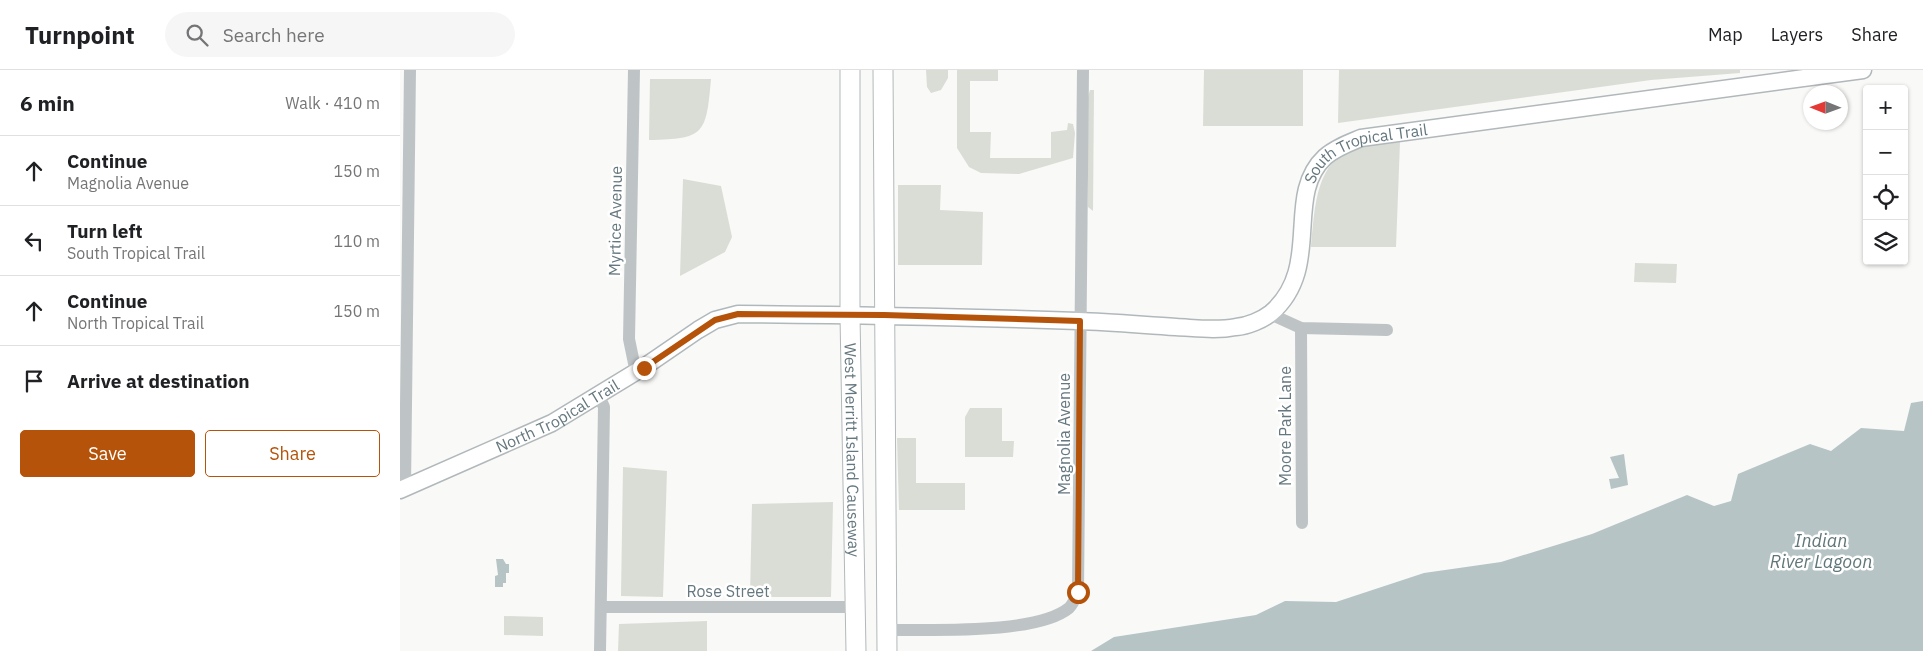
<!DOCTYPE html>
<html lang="en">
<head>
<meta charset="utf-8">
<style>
  :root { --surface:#fff; --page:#f6f6f6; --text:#202124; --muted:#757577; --line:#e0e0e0; --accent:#b45309 }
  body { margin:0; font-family:"IBM Plex Sans",sans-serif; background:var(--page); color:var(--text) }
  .controls { position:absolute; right:15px; top:15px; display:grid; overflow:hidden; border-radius:5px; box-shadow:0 1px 4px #0004 }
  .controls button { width:45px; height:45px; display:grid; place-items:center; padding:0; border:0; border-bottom:1px solid var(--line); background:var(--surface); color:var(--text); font:25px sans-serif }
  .compass { position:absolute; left:1403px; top:15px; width:45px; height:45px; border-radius:50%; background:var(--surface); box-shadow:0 1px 4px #0004; rotate:271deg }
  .stop { position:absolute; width:15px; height:15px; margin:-11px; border:4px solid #b45309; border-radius:50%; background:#fff }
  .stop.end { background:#b45309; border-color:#fff; box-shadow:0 1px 5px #0008 }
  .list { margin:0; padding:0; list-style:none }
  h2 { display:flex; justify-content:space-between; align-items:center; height:65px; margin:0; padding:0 20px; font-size:21px }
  h2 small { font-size:16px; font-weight:400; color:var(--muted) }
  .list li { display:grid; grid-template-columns:32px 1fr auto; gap:15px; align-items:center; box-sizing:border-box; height:70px; padding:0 20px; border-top:1px solid var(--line) }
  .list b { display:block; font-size:19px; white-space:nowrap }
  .list p { margin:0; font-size:16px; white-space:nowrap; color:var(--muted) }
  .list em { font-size:16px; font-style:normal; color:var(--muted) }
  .actions { display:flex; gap:10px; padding:15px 20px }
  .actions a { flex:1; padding:11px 0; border:1px solid var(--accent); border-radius:5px; text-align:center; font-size:18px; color:var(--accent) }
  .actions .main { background:var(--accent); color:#fff }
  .icon { flex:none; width:28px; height:28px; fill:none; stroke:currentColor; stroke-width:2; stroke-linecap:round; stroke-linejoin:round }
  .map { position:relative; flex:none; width:1523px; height:581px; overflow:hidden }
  header { display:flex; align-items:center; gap:30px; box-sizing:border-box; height:70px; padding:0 25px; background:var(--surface); border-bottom:1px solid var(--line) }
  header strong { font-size:24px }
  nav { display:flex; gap:28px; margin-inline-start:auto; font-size:18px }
  .search { width:350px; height:45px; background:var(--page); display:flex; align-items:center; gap:12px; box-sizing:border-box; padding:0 18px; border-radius:28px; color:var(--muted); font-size:19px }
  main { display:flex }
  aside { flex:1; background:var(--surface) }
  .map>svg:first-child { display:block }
  .green { fill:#daddd6 }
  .water { fill:#b6c4c5 }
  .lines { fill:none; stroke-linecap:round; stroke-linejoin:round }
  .secondary-casing { stroke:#b1b8bb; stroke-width:19 }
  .primary-casing { stroke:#b2b8bb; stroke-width:21 }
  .street { stroke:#bec4c6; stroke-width:12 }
  .secondary { stroke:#fff; stroke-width:16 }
  .primary { stroke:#fff; stroke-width:19 }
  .route { stroke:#b45309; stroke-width:6 }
  .labels { text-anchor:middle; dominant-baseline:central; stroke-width:5; stroke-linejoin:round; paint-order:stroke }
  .street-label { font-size:16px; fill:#66787f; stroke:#fff }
  .water-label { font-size:18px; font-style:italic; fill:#617678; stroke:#fff }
</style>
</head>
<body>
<header>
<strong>Turnpoint</strong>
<div class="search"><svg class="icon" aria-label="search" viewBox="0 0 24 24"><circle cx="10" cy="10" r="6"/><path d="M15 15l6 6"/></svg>Search here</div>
<nav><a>Map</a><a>Layers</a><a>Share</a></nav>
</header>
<main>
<aside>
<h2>6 min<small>Walk · 410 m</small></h2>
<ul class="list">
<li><svg class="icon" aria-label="ahead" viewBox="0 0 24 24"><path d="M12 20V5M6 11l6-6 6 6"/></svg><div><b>Continue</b><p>Magnolia Avenue</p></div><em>150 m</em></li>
<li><svg class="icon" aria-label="left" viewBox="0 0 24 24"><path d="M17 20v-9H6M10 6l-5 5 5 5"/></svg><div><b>Turn left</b><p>South Tropical Trail</p></div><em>110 m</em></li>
<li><svg class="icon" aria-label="ahead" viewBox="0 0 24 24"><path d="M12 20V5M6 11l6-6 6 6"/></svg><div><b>Continue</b><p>North Tropical Trail</p></div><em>150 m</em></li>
<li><svg class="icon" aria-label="arrive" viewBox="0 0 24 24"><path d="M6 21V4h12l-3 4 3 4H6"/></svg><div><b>Arrive at destination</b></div></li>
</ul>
<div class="actions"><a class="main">Save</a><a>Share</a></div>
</aside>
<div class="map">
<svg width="1523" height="581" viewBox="0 0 1523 581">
  <rect width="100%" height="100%" fill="#f9f9f7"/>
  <!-- green -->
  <g class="green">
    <polygon points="526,0 548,0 548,8 541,20 531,23 527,17"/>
    <polygon points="557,0 598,0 598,11 570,11 570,62 591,62 590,88 651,88 651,62 667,60 668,53 673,54 675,63 673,88 619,104 581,103 569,97 557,78"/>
    <polygon points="804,0 903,0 903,56 803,56"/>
    <polygon points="939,0 1340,0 1340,3 1251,10 938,53"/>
    <path d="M250,9H311C306,64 305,69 249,70Z"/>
    <polygon points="690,20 694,20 693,141 688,137 688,27"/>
    <path d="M1000,72L996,177H911C915,141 914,89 958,77C971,74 987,74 1000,72Z"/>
    <polygon points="283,109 321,116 332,167 325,182 280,206"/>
    <polygon points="498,115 541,115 540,140 583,142 582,195 498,195"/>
    <polygon points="1235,193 1277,194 1276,213 1234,212"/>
    <polygon points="570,338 602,338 602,371 614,371 613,387 565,387 565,347"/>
    <polygon points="497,368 516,368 516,413 565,413 565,440 499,440"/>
    <polygon points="223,397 267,401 263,527 221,526"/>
    <polygon points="433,432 431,527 350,527 352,434"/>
    <polygon points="104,546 143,547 143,566 104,565"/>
    <polygon points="307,551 307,581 218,581 219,554"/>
  </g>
  <!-- water -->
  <g class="water">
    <polygon points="1523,331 1523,581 691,581 714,567 856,545 885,531 936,532 1024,503 1101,492 1192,464 1287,425 1314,436 1331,431 1338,404 1410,374 1431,381 1461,358 1504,361 1511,333"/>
    <polygon points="1224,384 1228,415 1211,419 1209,409 1219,408 1210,387"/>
    <polygon points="96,489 103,489 106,494 109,494 109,503 106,503 106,513 103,513 103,517 95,517 95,506 98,505"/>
  </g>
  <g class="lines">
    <!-- secondary casing -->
    <g class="secondary-casing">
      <g id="secondary">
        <path id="s1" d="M0,420L152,353L244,297L298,260L315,250L338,244C451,245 565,247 678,251C711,252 743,255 776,257C796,258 816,261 836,257C848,256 862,250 871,243C924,197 883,126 925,87C935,78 949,73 961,68L1463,0"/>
      </g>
    </g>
    <!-- primary casing -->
    <g class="primary-casing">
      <g id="primary">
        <path id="s2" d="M450,0V246L456,581"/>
        <polyline points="483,0 487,581"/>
      </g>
    </g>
    <!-- street -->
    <g class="street">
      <polyline points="234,0 229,269 236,303"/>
      <polyline points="870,244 901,258 987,260"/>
      <polyline points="901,258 902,453"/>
      <polyline points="199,326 204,337 200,581"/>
      <polyline points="5,418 10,0"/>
      <polyline points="201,537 454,537"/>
      <path d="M485,560C529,559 636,565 669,538C673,534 676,527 678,522L683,0"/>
    </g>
    <!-- secondary -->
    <use href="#secondary" class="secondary"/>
    <!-- primary -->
    <use href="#primary" class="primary"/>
  </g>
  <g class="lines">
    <!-- route -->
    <polyline class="route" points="244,298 315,250 338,244 484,245 680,251 678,522"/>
  </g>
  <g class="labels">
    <!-- street labels -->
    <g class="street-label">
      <text stroke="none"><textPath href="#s1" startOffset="1128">South Tropical Trail</textPath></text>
      <text transform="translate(215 151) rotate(-89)">Myrtice Avenue</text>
      <text stroke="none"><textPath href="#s1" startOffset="174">North Tropical Trail</textPath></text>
      <text transform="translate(885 356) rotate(-90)">Moore Park Lane</text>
      <text transform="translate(664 364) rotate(-90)">Magnolia Avenue</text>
      <text stroke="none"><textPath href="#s2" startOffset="380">West Merritt Island Causeway</textPath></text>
      <text x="328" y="521">Rose Street</text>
    </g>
    <!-- water labels -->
    <g class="water-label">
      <text x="1421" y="470">Indian<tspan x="1421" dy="21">River Lagoon</tspan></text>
    </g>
  </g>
</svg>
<div class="controls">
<button>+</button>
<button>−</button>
<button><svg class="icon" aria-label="locate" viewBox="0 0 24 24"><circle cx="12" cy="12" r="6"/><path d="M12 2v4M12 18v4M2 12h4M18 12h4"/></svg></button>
<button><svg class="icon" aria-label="layers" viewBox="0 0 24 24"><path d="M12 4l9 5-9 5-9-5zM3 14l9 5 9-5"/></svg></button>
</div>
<svg class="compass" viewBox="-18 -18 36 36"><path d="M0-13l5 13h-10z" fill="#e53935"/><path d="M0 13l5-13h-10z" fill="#757577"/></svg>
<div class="stop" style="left:678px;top:522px"></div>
<div class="stop end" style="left:244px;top:298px"></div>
</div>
</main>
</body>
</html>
